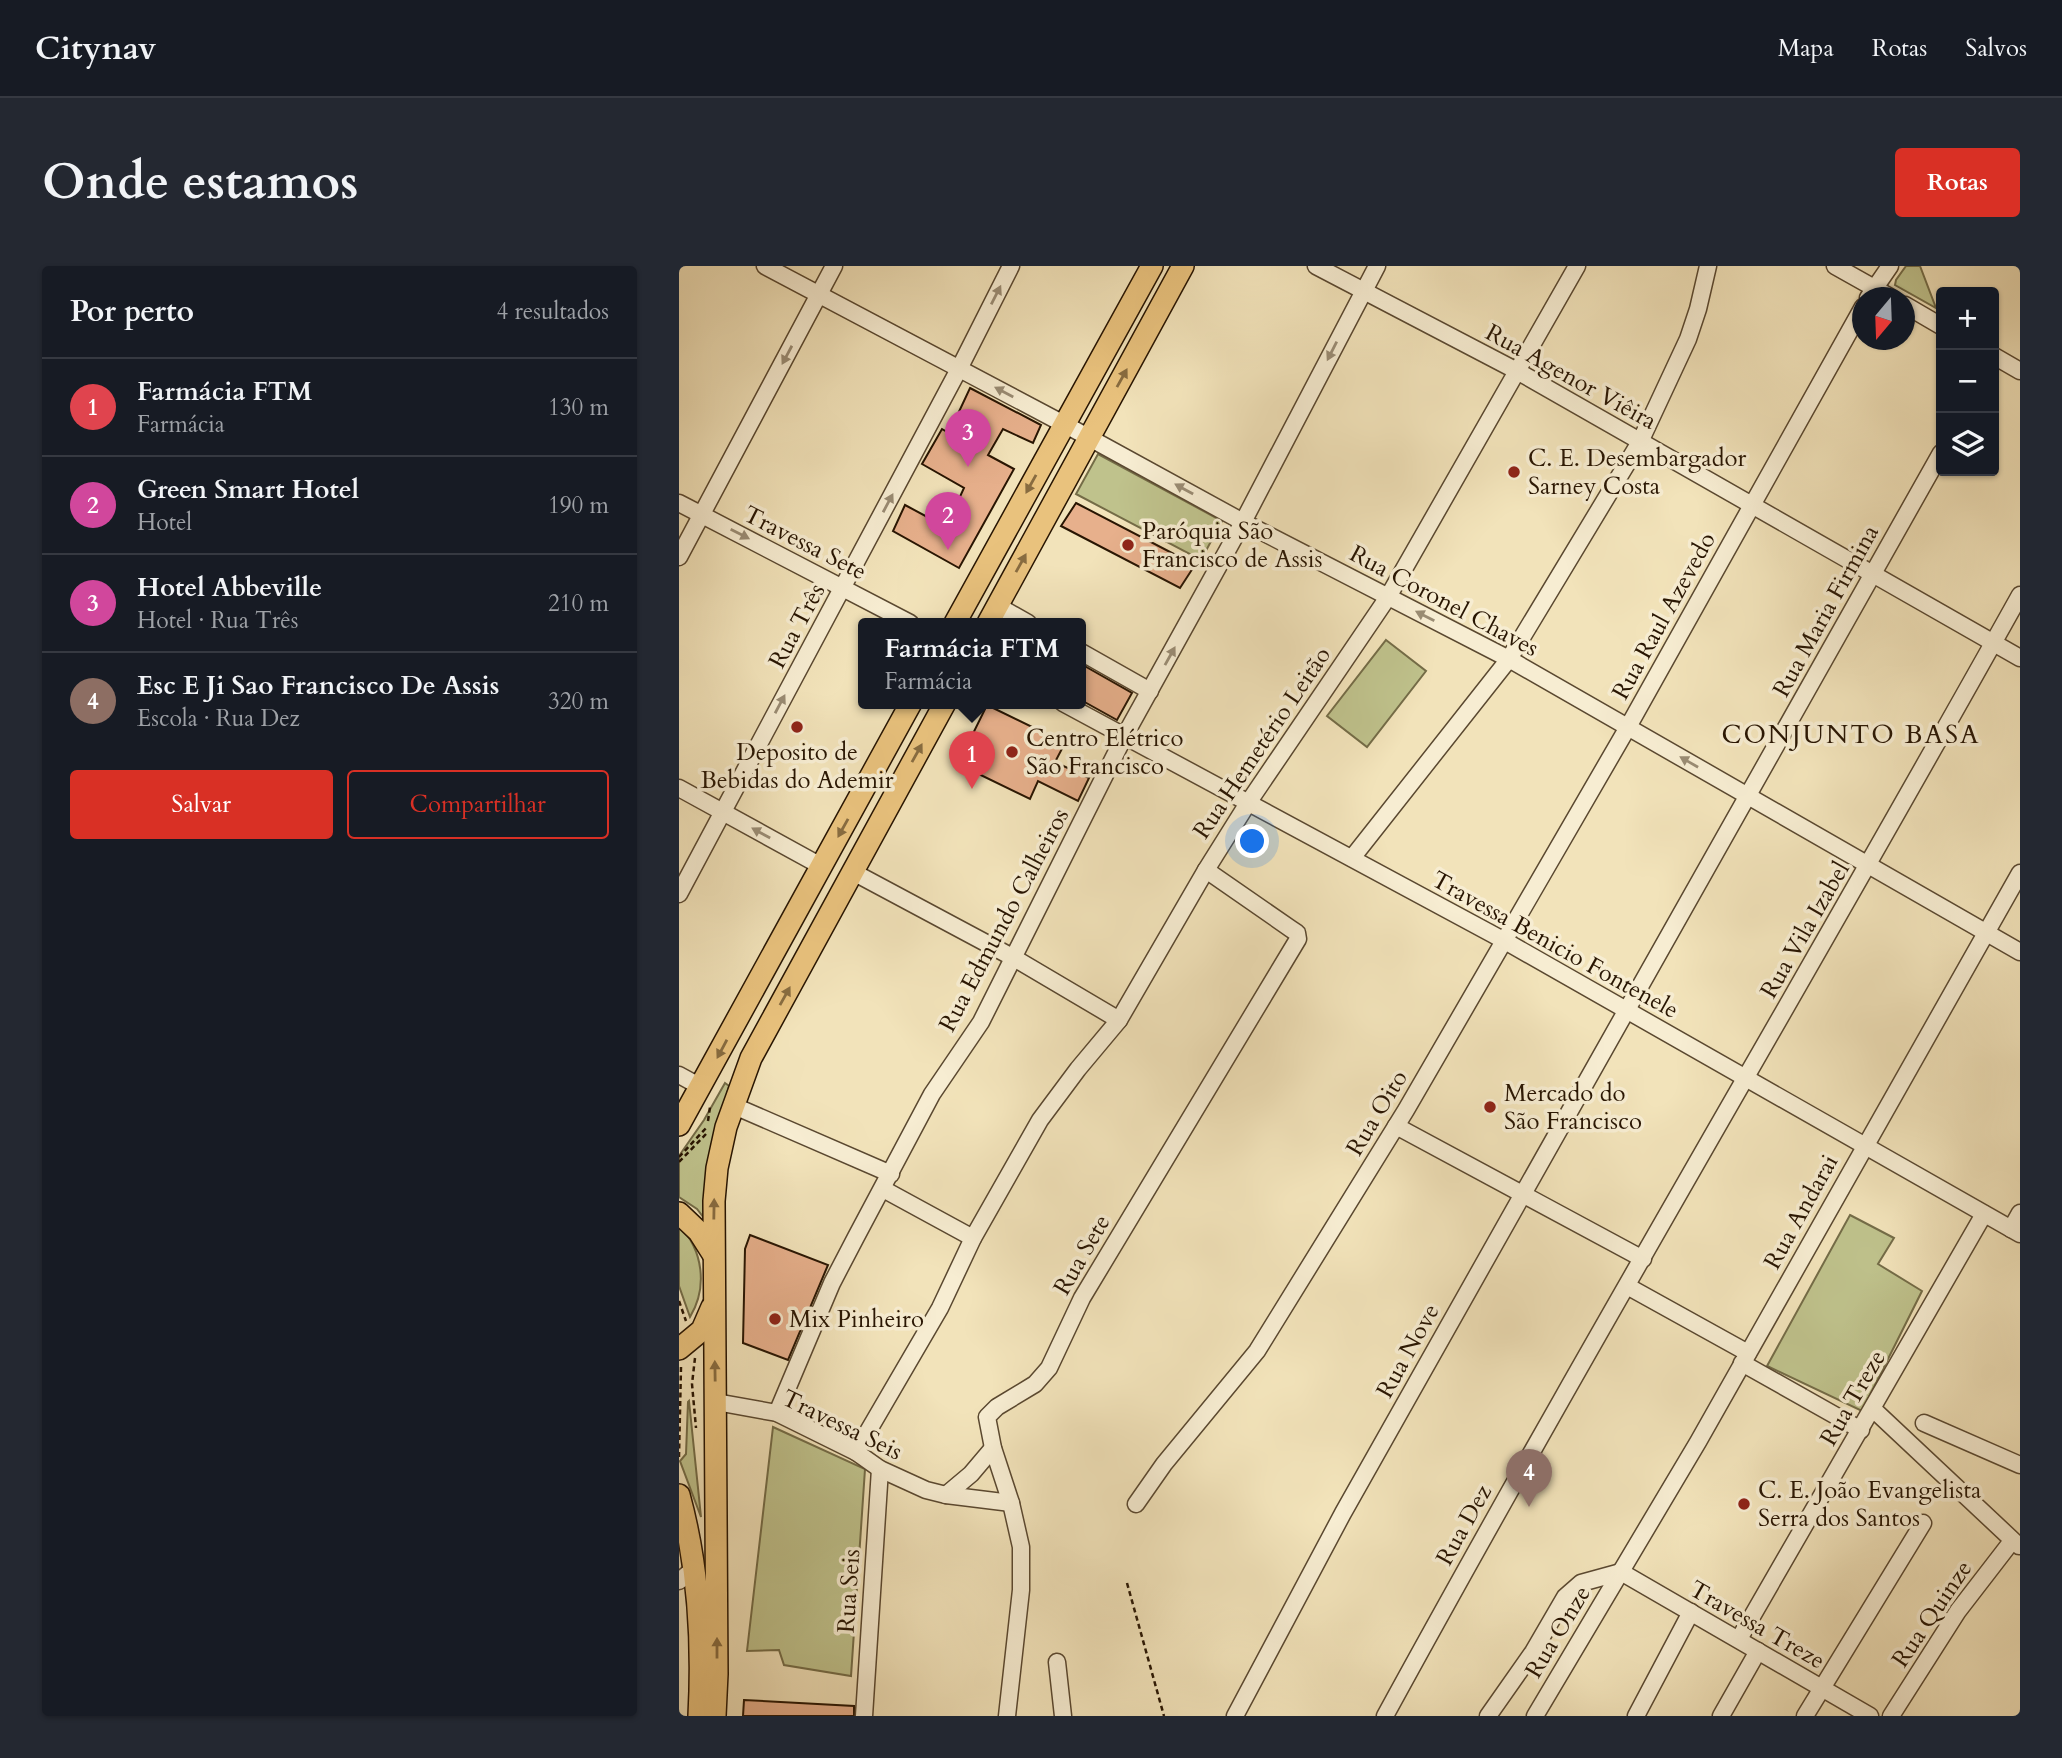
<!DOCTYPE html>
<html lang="pt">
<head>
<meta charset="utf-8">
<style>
  :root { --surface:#171b24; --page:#242831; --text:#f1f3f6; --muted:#9ea1a6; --line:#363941; --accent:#d93025 }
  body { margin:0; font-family:Cardo,serif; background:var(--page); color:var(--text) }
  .controls { position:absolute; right:21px; top:21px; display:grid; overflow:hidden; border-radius:7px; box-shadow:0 2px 5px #0004 }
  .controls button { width:63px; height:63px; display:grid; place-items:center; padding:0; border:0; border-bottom:2px solid var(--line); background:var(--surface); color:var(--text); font:35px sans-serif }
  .compass { position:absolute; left:1173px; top:21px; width:63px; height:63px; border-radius:50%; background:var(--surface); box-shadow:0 2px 5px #0004; rotate:199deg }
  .you { position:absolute; left:574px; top:576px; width:24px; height:24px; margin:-18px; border:5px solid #fff; border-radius:50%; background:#1a73e8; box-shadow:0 0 0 10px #1a73e833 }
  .badge { display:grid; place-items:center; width:46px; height:46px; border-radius:50%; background:var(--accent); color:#fff; font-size:23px; font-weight:700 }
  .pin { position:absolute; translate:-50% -58px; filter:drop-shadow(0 2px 4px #0008) }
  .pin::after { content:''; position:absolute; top:37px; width:24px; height:21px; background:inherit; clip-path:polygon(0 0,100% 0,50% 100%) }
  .popup { position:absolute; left:179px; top:352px; width:228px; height:91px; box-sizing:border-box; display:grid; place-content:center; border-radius:7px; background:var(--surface); filter:drop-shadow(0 2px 5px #0005); font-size:23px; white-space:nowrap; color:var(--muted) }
  .popup b { font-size:26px; color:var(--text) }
  .popup::after { content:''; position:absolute; left:50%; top:100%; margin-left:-14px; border:14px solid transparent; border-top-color:var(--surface) }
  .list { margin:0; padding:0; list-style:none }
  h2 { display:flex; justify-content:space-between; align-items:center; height:91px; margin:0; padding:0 28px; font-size:30px }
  h2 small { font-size:23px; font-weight:400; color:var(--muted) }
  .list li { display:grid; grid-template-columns:46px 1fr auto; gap:21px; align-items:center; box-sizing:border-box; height:98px; padding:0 28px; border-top:2px solid var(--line) }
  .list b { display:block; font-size:26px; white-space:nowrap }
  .list p { margin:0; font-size:23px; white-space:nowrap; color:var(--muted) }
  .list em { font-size:23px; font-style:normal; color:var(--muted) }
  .actions { display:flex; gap:14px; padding:21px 28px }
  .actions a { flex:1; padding:16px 0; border:2px solid var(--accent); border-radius:7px; text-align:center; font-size:24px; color:var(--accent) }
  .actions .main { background:var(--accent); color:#fff }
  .icon { flex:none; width:38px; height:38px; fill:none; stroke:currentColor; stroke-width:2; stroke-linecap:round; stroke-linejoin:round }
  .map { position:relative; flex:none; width:1341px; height:1450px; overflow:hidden; border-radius:7px }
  header { display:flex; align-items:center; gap:42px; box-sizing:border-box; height:98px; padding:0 35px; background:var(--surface); border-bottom:2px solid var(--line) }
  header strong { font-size:33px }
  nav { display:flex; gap:38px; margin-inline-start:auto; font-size:24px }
  .intro { display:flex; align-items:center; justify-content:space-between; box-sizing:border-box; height:168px; padding:0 42px }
  h1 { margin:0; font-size:49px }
  .button { padding:18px 32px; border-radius:7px; background:var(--accent); color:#fff; font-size:24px; font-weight:700 }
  main { display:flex; gap:42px; padding:0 42px }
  aside { flex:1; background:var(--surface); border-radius:7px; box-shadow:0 2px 5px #0004 }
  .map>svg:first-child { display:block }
  .green { fill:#bfc28c; stroke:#746c47; stroke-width:2 }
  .building { fill:#e7b08c; stroke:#281502; stroke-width:2 }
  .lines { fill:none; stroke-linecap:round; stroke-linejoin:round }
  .minor-casing { stroke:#5a4830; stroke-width:19 }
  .major-casing { stroke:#281502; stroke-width:24 }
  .path { stroke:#281502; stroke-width:2.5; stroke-dasharray:5 3.5; stroke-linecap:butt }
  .minor { stroke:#f7edd2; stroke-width:16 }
  .major { stroke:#e9c27d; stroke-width:21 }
  .oneway { fill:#9a8c74 }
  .oneway2 { fill:#886c40 }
  .poi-dot { fill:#8f2418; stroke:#f7edd2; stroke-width:2.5 }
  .labels { text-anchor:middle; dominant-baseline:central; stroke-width:7; stroke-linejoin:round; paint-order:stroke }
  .street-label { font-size:24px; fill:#281502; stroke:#f7edd2 }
  .poi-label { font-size:24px; fill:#281502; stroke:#f7edd2; text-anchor:start }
  .neighbourhood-label { font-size:26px; letter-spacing:2px; fill:#281502; stroke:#f7edd2 }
</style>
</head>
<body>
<header>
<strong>Citynav</strong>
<nav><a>Mapa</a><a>Rotas</a><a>Salvos</a></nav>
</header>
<div class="intro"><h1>Onde estamos</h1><a class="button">Rotas</a></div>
<main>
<aside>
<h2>Por perto<small>4 resultados</small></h2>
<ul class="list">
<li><span class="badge" style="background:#e0444e">1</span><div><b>Farmácia FTM</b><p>Farmácia</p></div><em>130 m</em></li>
<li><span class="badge" style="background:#d1479c">2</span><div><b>Green Smart Hotel</b><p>Hotel</p></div><em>190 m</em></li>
<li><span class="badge" style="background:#d1479c">3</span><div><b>Hotel Abbeville</b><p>Hotel · Rua Três</p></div><em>210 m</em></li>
<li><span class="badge" style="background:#8d6e63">4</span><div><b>Esc E Ji Sao Francisco De Assis</b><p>Escola · Rua Dez</p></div><em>320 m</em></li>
</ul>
<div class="actions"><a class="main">Salvar</a><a>Compartilhar</a></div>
</aside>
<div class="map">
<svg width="1341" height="1450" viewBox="0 0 1341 1450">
  <rect width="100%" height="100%" fill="#f2e3ba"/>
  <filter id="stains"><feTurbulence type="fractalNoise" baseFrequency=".00286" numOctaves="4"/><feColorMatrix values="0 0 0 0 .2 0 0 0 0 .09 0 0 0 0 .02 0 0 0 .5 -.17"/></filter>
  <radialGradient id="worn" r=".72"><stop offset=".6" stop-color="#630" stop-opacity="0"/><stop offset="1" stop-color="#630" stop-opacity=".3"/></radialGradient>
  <!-- green -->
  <g class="green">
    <polygon points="1227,0 1241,0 1257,42 1216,19 1217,14"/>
    <polygon points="419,188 543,255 522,294 397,228"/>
    <polygon points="707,374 747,405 688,481 648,450"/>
    <polygon points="46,817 50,820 41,855 25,952 18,943 0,931 0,890 25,854"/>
    <polygon points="1171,949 1215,972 1199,998 1243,1025 1183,1145 1088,1100"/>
    <path d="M0,959C24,984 29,1021 11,1051L0,1020Z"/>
    <polygon points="10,1135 22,1251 1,1195 7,1188 9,1136"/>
    <polygon points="94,1161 186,1203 172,1410 105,1399 100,1384 68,1385"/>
  </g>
  <!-- building -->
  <g class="building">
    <polygon points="291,122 362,159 354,177 324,163 309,189 335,203 280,302 214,265 226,239 267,261 285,222 243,198 263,163 270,167"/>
    <polygon points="397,237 516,299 501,322 382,260"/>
    <polygon points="402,398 453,427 438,454 402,434"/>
    <polygon points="308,439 386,477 376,496 410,512 399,535 359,515 351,533 279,498"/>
    <polygon points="71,969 149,999 109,1094 64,1077 66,983"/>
    <polygon points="65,1434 175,1440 175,1450 64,1450"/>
  </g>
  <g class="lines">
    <!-- minor casing -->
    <g class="minor-casing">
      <g id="minor">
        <polyline points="86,0 396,164 564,256 830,393 1341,686"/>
        <polyline points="637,0 838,105 1341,392"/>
        <polyline points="1156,0 1213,32"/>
        <polyline points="1189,32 1211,0"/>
        <polyline points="1226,39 1262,60"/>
        <polyline points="1315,90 1341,105"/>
        <polyline points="0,237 231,357"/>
        <polyline points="0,291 155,0"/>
        <polyline points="319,340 349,357"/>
        <polyline points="402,386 471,425"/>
        <polyline points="384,437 826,675 1341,968"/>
        <polyline points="0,522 142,600"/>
        <polyline points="673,592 830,393 961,176 1009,73 1019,43 1029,0"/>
        <polyline points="174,606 335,692 440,754"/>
        <polyline points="0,628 280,103 332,0"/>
        <polyline points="0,809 22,821"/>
        <polyline points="53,839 212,908"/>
        <polyline points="717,860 964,993"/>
        <polyline points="204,923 294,972"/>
        <polyline points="1332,963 1341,947"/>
        <polyline points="948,1020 1069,1087"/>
        <polyline points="1063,1097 1182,1164"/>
        <polyline points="37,1136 98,1147 177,1186 201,1203 247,1224 267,1229 332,1237"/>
        <polyline points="1194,1143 1340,1280"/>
        <polyline points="98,1147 153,1017 177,971 253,828 302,756 445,471 564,256 698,0"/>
        <polyline points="1245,1157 1341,1199"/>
        <polyline points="177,1186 261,1042 294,972 361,854 399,803 440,754 527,604 569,537 709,331 898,0"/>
        <polyline points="267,1229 292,1208 314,1182"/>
        <polyline points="457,1238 485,1198 578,1085 727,844 949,461 1184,41"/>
        <polyline points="942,1306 1191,1450"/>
        <polyline points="0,1315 16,1302"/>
        <polyline points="1060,1373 1305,948"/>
        <polyline points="378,1396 384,1450"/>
        <polyline points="185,1450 201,1203"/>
        <polyline points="328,1450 342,1324 342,1281 332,1237 314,1182 308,1151 318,1141 356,1118 370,1102 403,1032 619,673 618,667 612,663 527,604"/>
        <polyline points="556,1450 664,1247 1262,187"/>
        <path d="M706,1450C912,1073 1132,704 1341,329"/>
        <polyline points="809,1450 854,1386 886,1331 902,1317 942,1306"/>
        <polyline points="856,1450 1019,1176 1341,607"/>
        <polyline points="957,1450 1012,1346"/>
        <polyline points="1042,1450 1079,1385"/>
        <polyline points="1126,1450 1244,1257"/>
        <polyline points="1212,1450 1279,1345 1333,1275"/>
      </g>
    </g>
    <!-- major casing -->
    <g class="major-casing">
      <g id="major">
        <polyline points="276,357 473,0"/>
        <polyline points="309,357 504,0"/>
        <polyline points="0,859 232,437"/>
        <polyline points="0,947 20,966 34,988"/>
        <polyline points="0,1083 23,1064 33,1041"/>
        <path d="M0,1229C20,1302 24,1375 20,1450"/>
        <polyline points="36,1450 38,1408 35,935 38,902 47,861 72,792 266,437"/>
      </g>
    </g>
    <!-- path -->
    <g class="path">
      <polyline points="29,855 31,841"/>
      <polyline points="0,891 29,860"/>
      <polyline points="0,896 27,868"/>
      <polyline points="0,1035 7,1055"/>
      <polyline points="16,1092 13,1118 17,1162"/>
      <polyline points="0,1191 2,1101"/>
      <polyline points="448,1317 485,1450"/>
    </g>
    <!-- minor -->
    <use href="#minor" class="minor"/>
    <!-- major -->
    <use href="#major" class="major"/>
  </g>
  <!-- one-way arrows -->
  <defs><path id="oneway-solid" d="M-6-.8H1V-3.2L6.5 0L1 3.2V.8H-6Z" transform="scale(1.75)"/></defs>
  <g class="oneway">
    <use href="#oneway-solid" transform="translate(317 29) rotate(-63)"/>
    <use href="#oneway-solid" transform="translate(653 85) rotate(117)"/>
    <use href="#oneway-solid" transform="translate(108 89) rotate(118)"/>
    <use href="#oneway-solid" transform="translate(325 126) rotate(-152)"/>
    <use href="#oneway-solid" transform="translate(505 223) rotate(-151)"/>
    <use href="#oneway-solid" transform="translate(209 237) rotate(-62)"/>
    <use href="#oneway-solid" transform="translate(61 268) rotate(27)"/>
    <use href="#oneway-solid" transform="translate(746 350) rotate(-153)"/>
    <use href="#oneway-solid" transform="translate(491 390) rotate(-61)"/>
    <use href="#oneway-solid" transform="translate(101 438) rotate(-62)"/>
    <use href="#oneway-solid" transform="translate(1010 496) rotate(-150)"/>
    <use href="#oneway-solid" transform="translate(82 567) rotate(-151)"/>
  </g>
  <g class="oneway2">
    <use href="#oneway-solid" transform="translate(443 112) rotate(-61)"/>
    <use href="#oneway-solid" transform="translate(352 218) rotate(119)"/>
    <use href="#oneway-solid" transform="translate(342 297) rotate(-61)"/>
    <use href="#oneway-solid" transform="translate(238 487) rotate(-61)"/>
    <use href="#oneway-solid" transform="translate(164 562) rotate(119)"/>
    <use href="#oneway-solid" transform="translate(106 730) rotate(-61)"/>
    <use href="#oneway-solid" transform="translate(43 783) rotate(118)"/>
    <use href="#oneway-solid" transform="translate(35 943) rotate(-89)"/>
    <use href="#oneway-solid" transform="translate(36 1105) rotate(-91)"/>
    <use href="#oneway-solid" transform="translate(38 1382) rotate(-90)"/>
  </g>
  <!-- markers -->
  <g class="poi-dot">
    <circle cx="835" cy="206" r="7"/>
    <circle cx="449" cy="279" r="7"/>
    <circle cx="118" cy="461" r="7"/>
    <circle cx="333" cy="486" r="7"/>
    <circle cx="811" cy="841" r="7"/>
    <circle cx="96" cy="1053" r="7"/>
    <circle cx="1065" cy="1238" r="7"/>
  </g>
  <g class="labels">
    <!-- street labels -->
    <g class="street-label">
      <text transform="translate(892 111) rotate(29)">Rua Agenor Viêira</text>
      <text transform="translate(126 277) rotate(27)">Travessa Sete</text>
      <text transform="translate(765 335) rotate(28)">Rua Coronel Chaves</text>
      <text transform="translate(1147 345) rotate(-61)">Rua Maria Firmina</text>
      <text transform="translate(985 350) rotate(-61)">Rua Raul Azevedo</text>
      <text transform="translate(118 360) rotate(-62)">Rua Três</text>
      <text transform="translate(583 477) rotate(-56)">Rua Hemetério Leitão</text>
      <text transform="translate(325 654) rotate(-62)">Rua Edmundo Calheiros</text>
      <text transform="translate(1126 664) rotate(-60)">Rua Vila Izabel</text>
      <text transform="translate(876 679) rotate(29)">Travessa Benicio Fontenele</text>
      <text transform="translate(698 847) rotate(-59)">Rua Oito</text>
      <text transform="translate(1122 946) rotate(-61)">Rua Andarai</text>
      <text transform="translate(403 989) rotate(-60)">Rua Sete</text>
      <text transform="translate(729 1085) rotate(-61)">Rua Nove</text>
      <text transform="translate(1174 1132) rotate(-60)">Rua Treze</text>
      <text transform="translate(163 1159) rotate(26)">Travessa Seis</text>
      <text transform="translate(785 1259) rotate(-61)">Rua Dez</text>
      <text transform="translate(170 1325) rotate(-86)">Rua Seis</text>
      <text transform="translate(1253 1348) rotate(-56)">Rua Quinze</text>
      <text transform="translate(1078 1359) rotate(30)">Travessa Treze</text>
      <text transform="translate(879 1366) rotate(-59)">Rua Onze</text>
    </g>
    <!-- poi labels -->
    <g class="poi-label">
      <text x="849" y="192">C. E. Desembargador<tspan x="849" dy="28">Sarney Costa</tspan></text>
      <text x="463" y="265">Paróquia São<tspan x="463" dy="28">Francisco de Assis</tspan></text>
      <text x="347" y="472">Centro Elétrico<tspan x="347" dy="28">São Francisco</tspan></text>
      <text x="118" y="486" text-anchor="middle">Deposito de<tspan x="118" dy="28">Bebidas do Ademir</tspan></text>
      <text x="825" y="827">Mercado do<tspan x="825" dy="28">São Francisco</tspan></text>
      <text x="110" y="1053">Mix Pinheiro</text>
      <text x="1079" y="1224">C. E. João Evangelista<tspan x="1079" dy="28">Serra dos Santos</tspan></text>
    </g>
    <!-- neighbourhood labels -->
    <g class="neighbourhood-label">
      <text x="1172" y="468">CONJUNTO BASA</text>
    </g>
  </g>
  <rect width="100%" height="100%" filter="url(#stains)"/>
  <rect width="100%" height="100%" fill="url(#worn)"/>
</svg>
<div class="controls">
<button>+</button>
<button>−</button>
<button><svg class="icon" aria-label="layers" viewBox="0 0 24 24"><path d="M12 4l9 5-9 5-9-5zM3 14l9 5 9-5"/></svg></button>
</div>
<svg class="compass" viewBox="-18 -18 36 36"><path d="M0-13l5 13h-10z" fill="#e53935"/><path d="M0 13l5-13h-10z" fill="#9ea1a6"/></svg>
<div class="you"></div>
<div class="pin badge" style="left:293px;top:523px;background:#e0444e">1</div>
<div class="popup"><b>Farmácia FTM</b>Farmácia</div>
<div class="pin badge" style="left:269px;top:284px;background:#d1479c">2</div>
<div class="pin badge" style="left:289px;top:201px;background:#d1479c">3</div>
<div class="pin badge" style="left:850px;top:1241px;background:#8d6e63">4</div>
</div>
</main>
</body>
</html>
